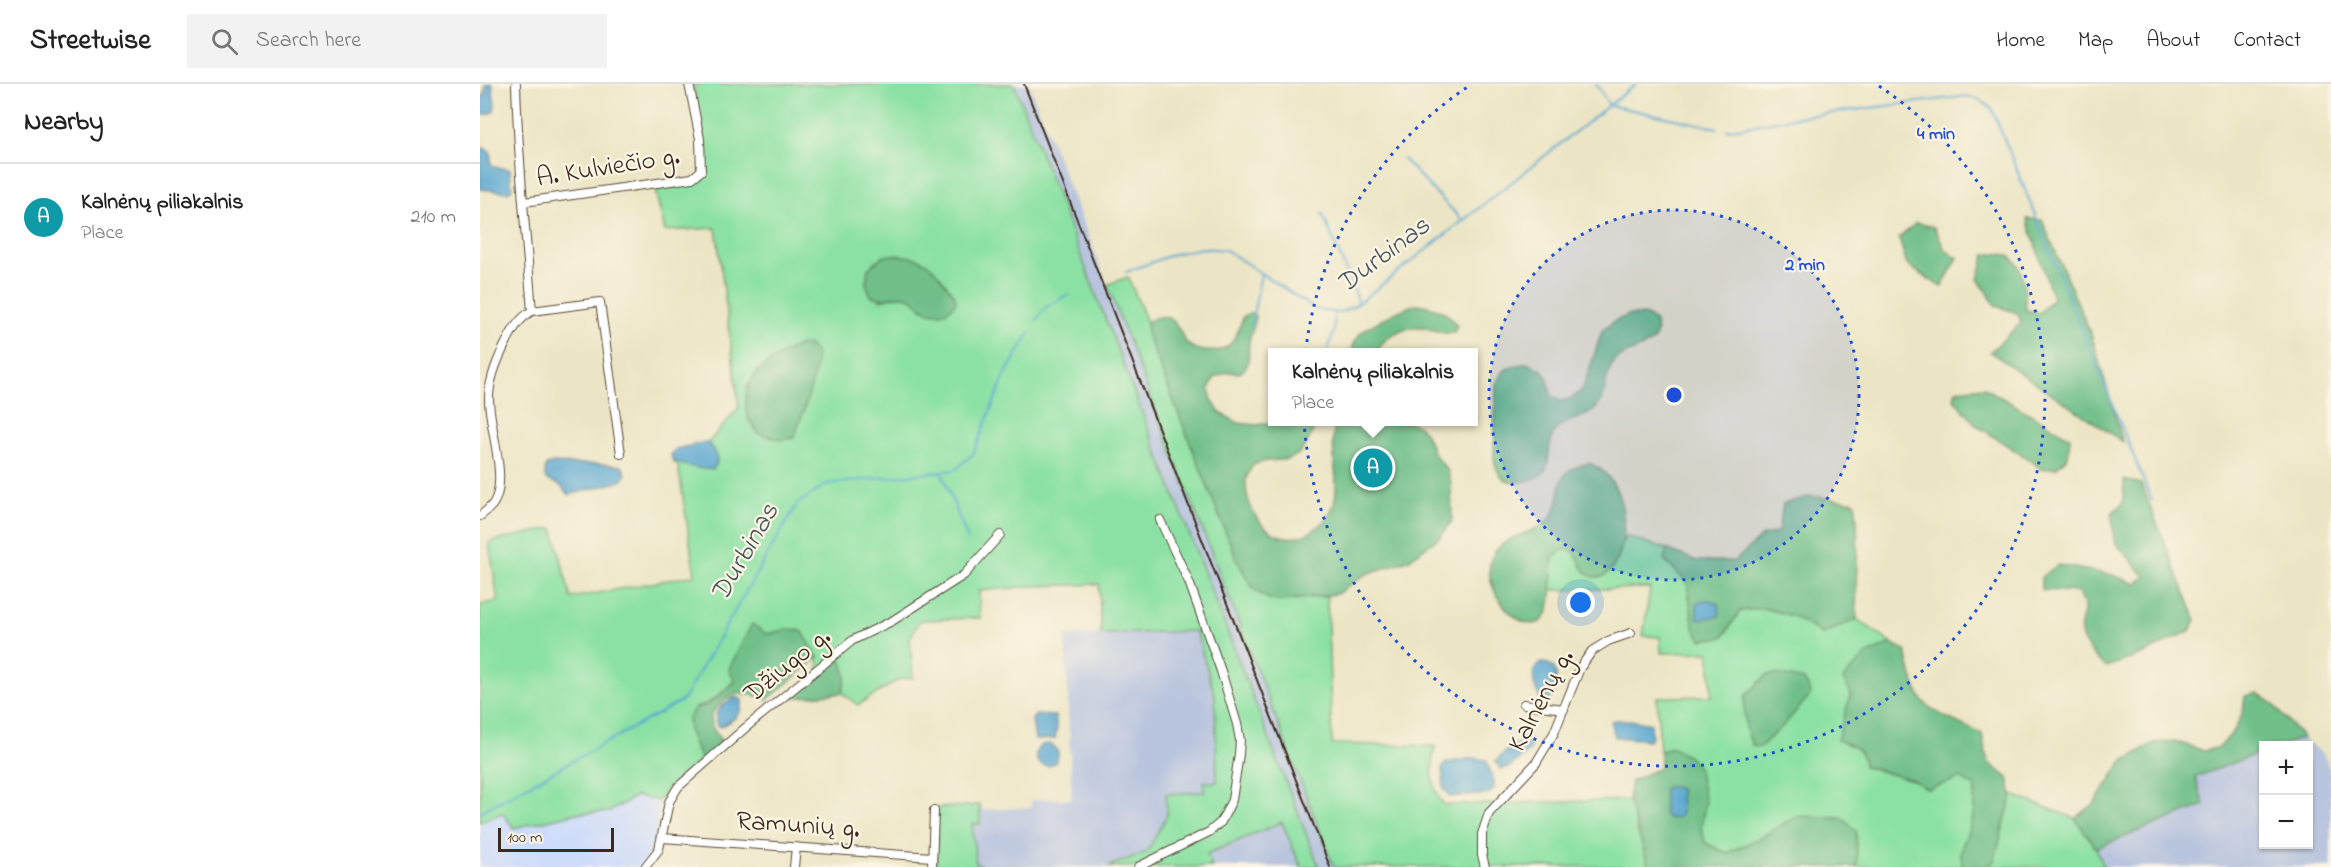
<!DOCTYPE html>
<html lang="en">
<head>
<meta charset="utf-8">
<style>
  :root { --surface:#fff; --page:#f2f2f2; --text:#222; --muted:#767676; --line:#e0e0e0; --accent:#b5179e }
  body { margin:0; font-family:"Indie Flower",sans-serif; background:var(--page); color:var(--text) }
  .controls { position:absolute; right:18px; bottom:18px; display:grid; overflow:hidden; border-radius:0px; box-shadow:0 2px 4px #0004 }
  .controls button { width:54px; height:54px; display:grid; place-items:center; padding:0; border:0; border-bottom:2px solid var(--line); background:var(--surface); color:var(--text); font:30px sans-serif }
  .scale { position:absolute; left:18px; bottom:15px; width:116px; box-sizing:border-box; padding-left:6px; border:3px solid #3b2a1e; border-top:0; font-size:16px; line-height:21px; white-space:nowrap; color:#3b2a1e; -webkit-text-stroke:4px #fcf5e5; paint-order:stroke }
  .you { position:absolute; left:1101px; top:519px; width:21px; height:21px; margin:-15px; border:4px solid #fff; border-radius:50%; background:#1a73e8; box-shadow:0 0 0 9px #1a73e833 }
  .badge { display:grid; place-items:center; width:39px; height:39px; border-radius:50%; background:var(--accent); color:#fff; font-size:20px; font-weight:700 }
  .pin { position:absolute; translate:-50% -50%; border:3px solid #fff; box-shadow:0 2px 6px #0006 }
  .popup { position:absolute; left:788px; top:264px; width:210px; height:78px; box-sizing:border-box; display:grid; place-content:center; border-radius:0px; background:var(--surface); filter:drop-shadow(0 2px 4px #0005); font-size:20px; white-space:nowrap; color:var(--muted) }
  .popup b { font-size:22px; color:var(--text) }
  .popup::after { content:''; position:absolute; left:50%; top:100%; margin-left:-12px; border:12px solid transparent; border-top-color:var(--surface) }
  .list { margin:0; padding:0; list-style:none }
  h2 { display:flex; justify-content:space-between; align-items:center; height:78px; margin:0; padding:0 24px; font-size:26px }
  h2 small { font-size:20px; font-weight:400; color:var(--muted) }
  .list li { display:grid; grid-template-columns:39px 1fr auto; gap:18px; align-items:center; box-sizing:border-box; height:108px; padding:0 24px; border-top:2px solid var(--line) }
  .list b { display:block; font-size:22px; white-space:nowrap }
  .list p { margin:0; font-size:20px; white-space:nowrap; color:var(--muted) }
  .list em { font-size:20px; font-style:normal; color:var(--muted) }
  .icon { flex:none; width:33px; height:33px; fill:none; stroke:currentColor; stroke-width:2; stroke-linecap:round; stroke-linejoin:round }
  .map { position:relative; flex:none; width:1851px; height:783px; overflow:hidden }
  header { display:flex; align-items:center; gap:36px; box-sizing:border-box; height:84px; padding:0 30px; background:var(--surface); border-bottom:2px solid var(--line) }
  header strong { font-size:28px }
  nav { display:flex; gap:33px; margin-inline-start:auto; font-size:21px }
  .search { width:420px; height:54px; background:var(--page); display:flex; align-items:center; gap:15px; box-sizing:border-box; padding:0 21px; border-radius:0px; color:var(--muted); font-size:22px }
  main { display:flex }
  aside { flex:1; background:var(--surface) }
  .map>svg:first-child { display:block }
  .built { fill:#cddbfa }
  .industrial { fill:#b9c5de }
  .green { fill:#8be1a3; stroke:#638660; stroke-width:1.5; fill-rule:evenodd }
  .forest { fill:#70bf89; stroke:#567454; stroke-width:1.5 }
  .water { fill:#56a6d0; stroke:#486877; stroke-width:1.5 }
  .lines { fill:none; stroke-linecap:round; stroke-linejoin:round }
  .stream { stroke:#56a6d0; stroke-width:2 }
  .minor-casing { stroke:#564637; stroke-width:10 }
  .minor { stroke:#fff; stroke-width:8 }
  .rail { stroke:#3b2a1e; stroke-width:2 }
  .ring { fill:none; stroke:#1d4ed8; stroke-width:3; stroke-dasharray:3 6 }
  .labels { text-anchor:middle; dominant-baseline:central; stroke-width:4.5; stroke-linejoin:round; paint-order:stroke }
  .street-label { font-size:27px; fill:#3b2a1e; stroke:#fcf5e5 }
  .water-label { font-size:28px; font-style:italic; fill:#44555c; stroke:#fcf5e5 }
  .centre { fill:#1d4ed8; stroke:#fcf5e5; stroke-width:3 }
  .ring-label { font-size:18px; text-anchor:middle; font-weight:bold; fill:#1d4ed8; stroke:#fcf5e5; stroke-width:4.5; stroke-linejoin:round; paint-order:stroke }
</style>
</head>
<body>
<header>
<strong>Streetwise</strong>
<div class="search"><svg class="icon" aria-label="search" viewBox="0 0 24 24"><circle cx="10" cy="10" r="6"/><path d="M15 15l6 6"/></svg>Search here</div>
<nav><a>Home</a><a>Map</a><a>About</a><a>Contact</a></nav>
</header>
<main>
<aside>
<h2>Nearby<small></small></h2>
<ul class="list">
<li><span class="badge" style="background:#0f9aa8">A</span><div><b>Kalnėnų piliakalnis</b><p>Place</p></div><em>210 m</em></li>
</ul>
</aside>
<div class="map">
<svg width="1851" height="783" viewBox="0 0 1851 783">
  <rect width="100%" height="100%" fill="#fcf5e5"/>
  <filter id="ink" filterUnits="userSpaceOnUse"><feTurbulence type="fractalNoise" baseFrequency=".0167" numOctaves="2"/><feDisplacementMap in="SourceGraphic" scale="12" xChannelSelector="R" yChannelSelector="G"/><feConvolveMatrix kernelMatrix="1 2 1 2 8 2 1 2 1" color-interpolation-filters="sRGB"/></filter>
  <filter id="wash" filterUnits="userSpaceOnUse"><feTurbulence type="fractalNoise" baseFrequency=".008" numOctaves="4" result="noise"/><feDisplacementMap in="SourceGraphic" scale="24" xChannelSelector="R" yChannelSelector="G"/><feGaussianBlur stdDeviation="1.35" result="paint"/><feColorMatrix in="noise" values="0 0 0 0 0 0 0 0 0 0 0 0 0 0 0 0 0 1.4 0 .05"/><feComposite in="paint" operator="in"/></filter>
  <g filter="url(#wash)">
    <rect width="100%" height="100%" fill="#ece5c5"/>
    <!-- built -->
    <polygon class="built" points="156,712 179,717 174,762 161,783 0,783 0,738 22,729 34,744 97,729 129,728"/>
    <!-- industrial -->
    <g class="industrial">
      <polygon points="534,0 549,0 854,783 839,783"/>
      <polygon points="716,546 735,613 737,698 687,731 667,768 627,783 501,783 501,781 496,781 492,740 500,739 500,726 551,724 551,716 592,715 585,552"/>
      <polygon points="1823,654 1844,671 1851,689 1851,783 1624,783 1616,764 1724,721 1715,693 1783,668 1784,760 1828,760 1828,662 1802,661"/>
      <polygon points="802,738 821,783 732,783 726,770"/>
    </g>
    <!-- green -->
    <g class="green">
      <path d="M213,0H534L839,783H821L802,738L727,770L732,783H627L667,768L687,731L686,710L724,708V698H737L735,613L716,547L621,550L619,500L554,502L499,507L500,534L440,536L430,554L433,594L420,595L378,621L362,609L366,592L361,576L339,591L338,573L309,545L287,550C268,578 248,615 215,624L209,648L221,676L189,703L179,717L156,712L129,728L97,729L34,744L22,729L0,738V521L18,517L9,458L73,444L91,514L215,491L198,381L194,379L191,371L196,365L228,359L259,323L236,144L185,147L175,106L210,100L225,90L223,52ZM411,171L476,216C472,228 456,231 444,225C438,222 435,215 429,213C420,210 409,214 400,216L393,179L402,173ZM311,265L266,305L277,287Z"/>
      <path d="M648,193L667,238V250L756,474C785,526 791,518 847,512L852,660L955,662C951,683 950,703 964,721L1148,716L1169,783H854L627,201Z"/>
      <path d="M1145,452L1187,465L1184,476L1207,497L1214,544L1243,553L1260,527L1283,524L1313,532L1342,550L1377,535L1411,559L1386,571L1371,610L1376,663L1384,675V683L1433,696L1448,705L1482,694L1495,703C1494,714 1495,727 1492,737C1487,756 1477,761 1483,783H1377L1376,747L1280,754L1247,769L1225,759L1221,744L1225,718L1192,663L1180,668L1177,613L1232,612L1229,568L1181,569L1180,553L1163,552L1170,504L1071,506L1073,474L1082,466H1092L1099,472L1104,486L1138,475Z"/>
      <polygon points="1532,711 1595,734 1616,764 1624,783 1507,783 1514,777"/>
      <polygon points="500,721 500,740 492,740 496,781 501,781 501,783 456,783 457,724"/>
    </g>
    <!-- forest -->
    <g class="forest">
      <path d="M1547,135L1562,136L1611,250L1643,358L1510,268L1541,239L1538,229L1516,222L1498,195L1505,171C1546,161 1543,199 1546,226L1559,229L1573,214Z"/>
      <polygon points="1436,139 1454,143 1465,166 1478,174 1461,203 1427,181 1419,154"/>
      <path d="M411,171C451,172 450,182 474,210L476,216C472,229 456,233 444,225C439,222 435,215 429,213C416,208 406,218 391,212L386,200L388,185L402,173Z"/>
      <path d="M937,220C953,222 969,227 977,242L974,248C962,252 953,244 941,243C925,242 902,252 898,268H872C873,261 876,253 882,248C891,240 925,223 937,220Z"/>
      <path d="M771,229L776,233C775,241 771,249 769,257C767,271 773,280 760,289L748,288L735,293L729,305L732,316L739,328L758,339L777,341L794,338H837C828,356 824,375 801,376C790,377 783,376 773,381C770,386 766,392 766,397C765,435 799,470 835,445C845,439 850,431 854,420C861,395 848,365 856,338H928L939,342L946,350L954,370L968,387L971,400L972,437L960,453L928,476L886,490L857,510L800,517L789,515L778,509L771,502L756,474L667,250V238C673,234 681,230 689,234C698,239 700,249 705,257C715,270 742,271 752,258C757,251 760,240 764,232Z"/>
      <path d="M1149,231H1164L1174,236C1188,268 1142,261 1131,283C1124,296 1127,314 1115,325C1104,336 1085,334 1075,347C1066,359 1072,381 1063,389C1055,397 1034,401 1024,395C1018,390 1015,381 1014,374L1016,300L1022,288L1032,282L1049,279L1062,286L1068,295L1071,311L1080,317L1091,315L1103,305L1122,247L1133,238Z"/>
      <path d="M321,261H329C331,264 334,266 335,268C342,280 319,340 314,354L301,356L278,349C275,344 270,339 268,333C256,295 290,274 321,261Z"/>
      <polygon points="1503,303 1590,353 1588,373 1576,384 1561,385 1550,376 1497,342 1474,315 1476,306"/>
      <path d="M1109,379C1164,401 1145,506 1111,492C1102,488 1100,474 1092,466H1082L1073,474C1071,490 1073,508 1069,524C1057,569 994,507 1013,471C1024,450 1056,451 1070,434C1088,411 1067,388 1109,379Z"/>
      <path d="M1644,396L1661,400L1716,536L1710,547L1662,571L1626,583C1617,576 1603,562 1601,549C1598,530 1612,530 1598,508L1562,506L1561,493L1578,481L1633,491L1656,500L1665,492L1634,457L1632,429L1643,419Z"/>
      <path d="M1331,412L1375,418C1381,457 1374,496 1377,535L1342,550L1313,532L1283,524L1260,527L1243,553L1221,556L1214,544L1207,498L1184,476L1187,465L1217,477H1255L1282,452L1298,448L1303,420Z"/>
      <path d="M272,540L287,550L309,545L322,547L338,573L287,616C261,604 248,608 231,630L232,643L242,658L221,676L209,648L208,634L215,624L228,621L255,598L249,585Z"/>
      <path d="M1411,559L1426,567C1429,584 1433,603 1443,617C1452,629 1488,643 1502,650L1508,678L1528,694L1532,711L1514,777L1507,783H1483C1477,761 1487,756 1492,737C1495,727 1494,714 1495,703L1481,694L1448,705L1433,696L1384,682C1384,665 1371,661 1357,656L1371,610L1363,595L1386,571Z"/>
      <polygon points="361,576 366,592 362,609 310,614"/>
      <path d="M1296,590L1324,596L1328,603L1330,611L1302,643L1280,663L1273,662C1264,646 1264,629 1265,612L1287,591Z"/>
      <polygon points="1777,609 1791,618 1823,654 1802,661 1784,662 1783,668 1715,693 1724,721 1616,764 1595,734 1614,720 1642,678 1674,659 1695,657 1724,667 1740,663 1755,645 1763,628 1765,612"/>
      <polygon points="1191,663 1207,671 1218,683 1225,718 1221,744 1225,759 1247,769 1280,754 1316,732 1361,733 1376,747 1377,783 1169,783 1148,716 1151,697 1180,684 1180,668"/>
    </g>
    <!-- water -->
    <g class="water">
      <polygon points="6,0 12,0 15,20 14,27 9,30 0,31 0,14 4,12"/>
      <polygon points="0,64 4,64 11,69 11,80 14,83 30,85 32,105 28,108 0,105"/>
      <path d="M225,358L228,359C234,366 242,376 233,385C226,386 196,381 192,375L191,371L196,365Z"/>
      <path d="M73,379C96,381 120,378 142,382L146,390L143,396L138,398L89,411C86,409 84,406 82,403C71,394 61,401 66,381Z"/>
      <polygon points="1230,516 1238,520 1240,528 1239,532 1220,535 1217,533 1217,520 1220,517"/>
      <path d="M1061,579C1082,579 1077,600 1072,613L1069,616H1062C1054,606 1048,587 1061,579Z"/>
      <path d="M256,613L262,616C264,629 251,638 240,643L237,642C231,627 244,619 256,613Z"/>
      <polygon points="555,631 575,632 577,645 575,655 555,656 552,636"/>
      <polygon points="1134,636 1150,636 1171,640 1172,652 1169,656 1135,653 1131,638"/>
      <path d="M1046,657L1050,660V666L1030,683L1020,685L1016,677C1024,668 1034,659 1046,657Z"/>
      <circle cx="567" cy="671" r="11"/>
      <polygon points="993,674 1006,676 1014,697 1014,705 1008,710 970,713 964,705 962,684 966,679"/>
      <polygon points="1190,702 1200,705 1201,731 1197,734 1188,734 1184,730 1184,705"/>
    </g>
    <g class="lines">
      <!-- stream -->
      <g class="stream">
        <polyline points="1116,0 1129,21 1237,44"/>
        <polyline points="1247,46 1318,33 1487,12 1500,16 1512,25 1672,417"/>
        <polyline points="923,75 982,136"/>
        <polyline points="842,129 876,210 878,219"/>
        <polyline points="646,188 694,170 722,164 746,166 835,225 859,229 876,221 1156,0"/>
        <polyline points="556,237 566,223 589,210"/>
        <polyline points="771,243 781,190"/>
        <polyline points="847,268 854,247 854,228"/>
        <polyline points="461,387 488,456"/>
        <polyline points="0,728 203,616 317,420 347,400 475,386 493,370 525,291 550,248"/>
      </g>
    </g>
  </g>
  <g filter="url(#ink)">
    <g class="lines">
      <!-- minor casing -->
      <g class="minor-casing">
        <g id="minor">
          <path d="M36,0C38,76 46,151 52,227"/>
          <polyline points="44,118 212,94 221,87 220,55 209,0"/>
          <path d="M0,432C4,429 10,424 13,420C29,397 9,343 9,315C9,297 16,279 24,263C31,249 38,235 52,227L120,218L141,370"/>
          <polyline points="1044,620 1084,625"/>
          <polyline points="182,754 452,773"/>
          <polyline points="165,783 179,765 189,718 198,703 264,645 373,556 412,537 484,491 520,451"/>
          <polyline points="314,783 316,763"/>
          <polyline points="452,783 454,727"/>
          <polyline points="658,783 729,748 741,738 752,716 759,670 760,656 757,640 741,587 709,498 680,436"/>
          <polyline points="1005,783 1002,771 1002,750 1009,729 1056,679 1074,649 1100,584 1112,567 1128,557 1151,549"/>
        </g>
      </g>
      <!-- minor -->
      <use href="#minor" class="minor"/>
      <!-- rail -->
      <polyline class="rail" points="544,0 850,783"/>
    </g>
  </g>
  <!-- distance rings -->
  <circle cx="1194" cy="311" r="185" fill="#1d4ed8" fill-opacity=".12"/>
  <g class="ring">
    <circle cx="1194" cy="311" r="185"/>
    <path d="M1399 2A371 371 0 1 1 989 2"/>
  </g>
  <g class="labels">
    <!-- street labels -->
    <g class="street-label">
      <text transform="translate(128 84) rotate(-9)">A. Kulviečio g.</text>
      <text transform="translate(308 582) rotate(-39)">Džiugo g.</text>
      <text transform="translate(1062 617) rotate(-62)">Kalnėnų g.</text>
      <text transform="translate(318 742) rotate(4)">Ramunių g.</text>
    </g>
    <!-- water labels -->
    <g class="water-label">
      <text transform="translate(904 172) rotate(-37)">Durbinas</text>
      <text transform="translate(266 469) rotate(-60)">Durbinas</text>
    </g>
  </g>
  <circle cx="1194" cy="311" r="9" class="centre"/>
  <g class="ring-label">
    <text x="1456" y="55">4 min</text>
    <text x="1325" y="186">2 min</text>
  </g>
</svg>
<div class="controls">
<button>+</button>
<button>−</button>
</div>
<div class="scale">100 m</div>
<div class="you"></div>
<div class="pin badge" style="left:893px;top:384px;background:#0f9aa8">A</div>
<div class="popup"><b>Kalnėnų piliakalnis</b>Place</div>
</div>
</main>
</body>
</html>
